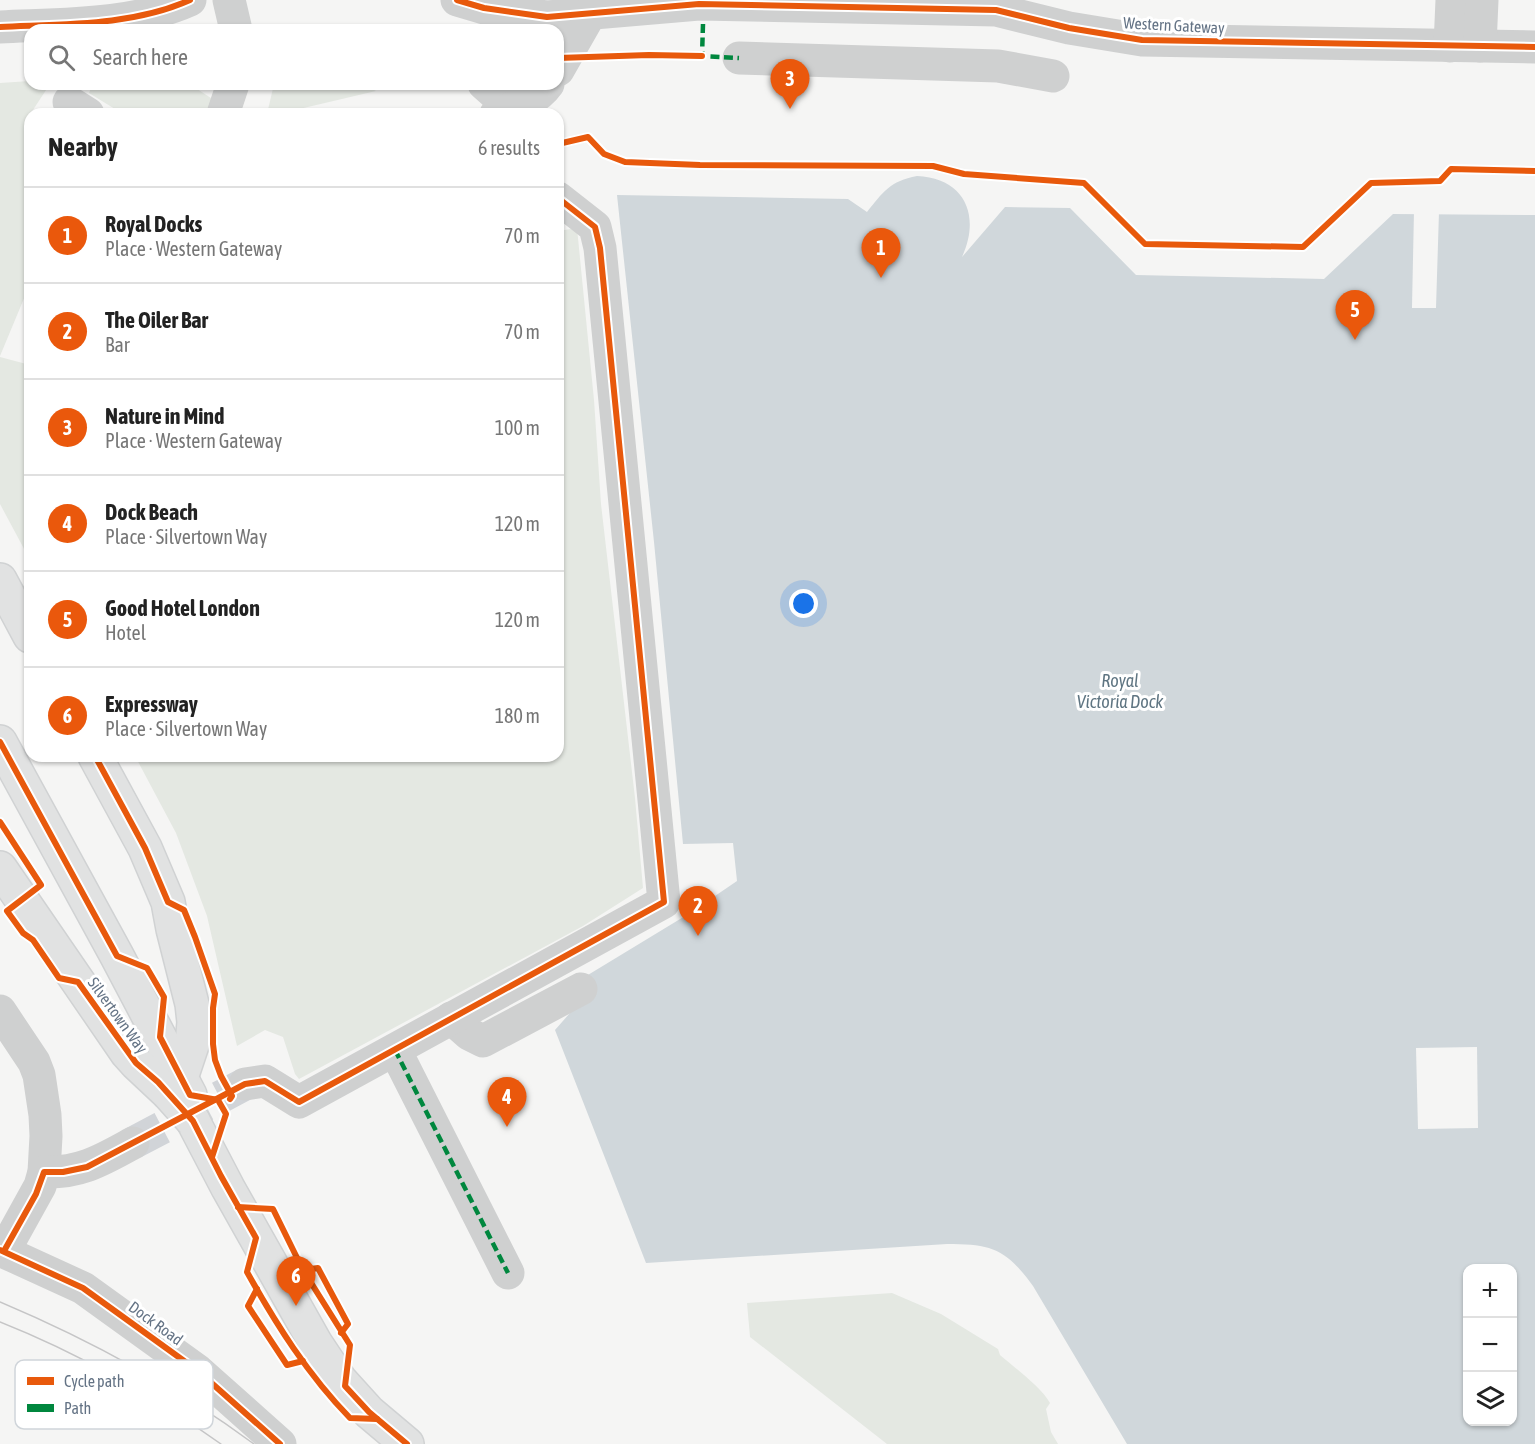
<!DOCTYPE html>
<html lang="en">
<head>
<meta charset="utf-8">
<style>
  :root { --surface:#fff; --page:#f2f2f2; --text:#222; --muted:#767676; --line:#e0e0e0; --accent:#ea580c }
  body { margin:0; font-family:"Asap Condensed",sans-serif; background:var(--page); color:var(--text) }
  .controls { position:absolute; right:18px; bottom:18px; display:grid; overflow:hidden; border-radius:12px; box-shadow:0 2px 4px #0004 }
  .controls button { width:54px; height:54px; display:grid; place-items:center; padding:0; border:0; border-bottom:2px solid var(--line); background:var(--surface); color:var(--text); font:30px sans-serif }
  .you { position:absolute; left:804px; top:604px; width:21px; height:21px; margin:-15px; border:4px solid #fff; border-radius:50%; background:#1a73e8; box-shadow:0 0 0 9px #1a73e833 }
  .badge { display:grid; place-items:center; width:39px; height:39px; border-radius:50%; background:var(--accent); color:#fff; font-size:20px; font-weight:700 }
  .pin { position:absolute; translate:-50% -50px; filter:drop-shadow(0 2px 3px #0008) }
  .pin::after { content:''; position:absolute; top:32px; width:21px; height:18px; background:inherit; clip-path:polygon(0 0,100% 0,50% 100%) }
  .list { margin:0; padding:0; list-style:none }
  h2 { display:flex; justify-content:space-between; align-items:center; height:78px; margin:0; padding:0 24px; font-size:26px }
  h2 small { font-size:20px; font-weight:400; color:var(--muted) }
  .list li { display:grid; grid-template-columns:39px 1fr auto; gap:18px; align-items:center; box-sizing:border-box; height:96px; padding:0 24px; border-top:2px solid var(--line) }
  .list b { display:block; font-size:22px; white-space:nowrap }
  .list p { margin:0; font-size:20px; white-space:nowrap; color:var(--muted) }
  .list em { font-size:20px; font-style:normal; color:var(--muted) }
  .icon { flex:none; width:33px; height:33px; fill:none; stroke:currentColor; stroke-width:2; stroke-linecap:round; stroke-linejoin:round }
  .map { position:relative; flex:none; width:1535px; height:1444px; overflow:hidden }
  .search { position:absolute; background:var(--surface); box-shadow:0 2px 4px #0004; left:24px; top:24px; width:540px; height:66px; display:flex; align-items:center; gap:15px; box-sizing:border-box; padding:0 21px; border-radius:18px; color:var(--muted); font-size:22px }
  .panel { position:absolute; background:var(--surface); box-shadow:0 2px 4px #0004; left:24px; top:108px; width:540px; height:654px; border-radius:18px }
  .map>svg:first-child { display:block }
  .green { fill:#e4e8e2 }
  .water { fill:#d0d7db; fill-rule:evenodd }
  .pier { fill:#f5f5f4 }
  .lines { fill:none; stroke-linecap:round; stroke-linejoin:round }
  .minor-tunnel { stroke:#d1d4d8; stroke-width:33; stroke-dasharray:33 16; stroke-linecap:butt }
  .major-casing { stroke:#d0d2d3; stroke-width:36 }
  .minor { stroke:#cfd0d0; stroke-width:33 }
  .major { stroke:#e1e2e2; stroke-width:33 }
  .tram { stroke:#c5c5c6; stroke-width:1.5 }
  .major-bridge-casing { stroke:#d0d2d3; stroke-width:36; stroke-linecap:butt }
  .major-bridge { stroke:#e1e2e2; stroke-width:33 }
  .quiet { stroke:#00873e; stroke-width:4.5; stroke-dasharray:9 4.5; stroke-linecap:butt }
  .cycleway-casing { stroke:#fff; stroke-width:10 }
  .cycleway { stroke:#e8590c; stroke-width:6 }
  .labels { text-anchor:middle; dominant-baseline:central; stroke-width:6; stroke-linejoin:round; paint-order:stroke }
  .street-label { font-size:16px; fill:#647385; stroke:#fff }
  .water-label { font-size:18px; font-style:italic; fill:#5f7582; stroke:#fff }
  .key { fill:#fff; stroke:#d0d5da; stroke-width:1.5 }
  .key-label { font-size:16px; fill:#647385 }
</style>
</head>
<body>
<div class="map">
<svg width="1535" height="1444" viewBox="0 0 1535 1444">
  <rect width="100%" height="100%" fill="#f5f5f4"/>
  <!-- green -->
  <g class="green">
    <polygon points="30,81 30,84 50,84 27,119 30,122 30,284 0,356 0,83"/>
    <polygon points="274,84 363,84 376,91 278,114 267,114"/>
    <polygon points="191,85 214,100 206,114 123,114 89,93 91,88"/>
    <polygon points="577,228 594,400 601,504 635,798 643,888 583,926 299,1079 295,1074 283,1037 265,1030 237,1046 207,916 176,833 135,756 558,756 558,231"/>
    <polygon points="0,357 30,365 30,560 0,504"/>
    <path d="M892,1293L941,1314L998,1349L1000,1355C1015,1368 1041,1387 1050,1403L1046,1409L1051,1432L1058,1444H887L750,1337L747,1303Z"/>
  </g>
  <!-- water -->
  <path class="water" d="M917,176C965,178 981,216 962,257L1005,207L1070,208L1136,275L1324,279L1393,214L1535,215V1444H1127L1033,1286C1006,1249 992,1244 947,1244L646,1263L555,1030L584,997L578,981L690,913L737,881L733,843L683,844L654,542L617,195L848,199L867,212C883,192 890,181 917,176ZM1468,1268H1512V1422H1468Z"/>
  <!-- pier -->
  <g class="pier">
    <polygon points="1414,211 1439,211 1436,308 1412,308"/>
    <polygon points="1477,1047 1478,1128 1418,1129 1416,1048"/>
  </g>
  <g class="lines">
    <!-- minor-tunnel -->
    <polyline class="minor-tunnel" points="133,1143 245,1084"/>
    <!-- major casing -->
    <g class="major-casing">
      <g id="major">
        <polyline points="0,580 30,636"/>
        <polyline points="0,742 117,956 190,1095"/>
        <polyline points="95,756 145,848 168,902 173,929 192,1004 194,1022 192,1045 181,1078"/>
        <polyline points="0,868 127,1053 136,1063 168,1093"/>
        <polyline points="193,1121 228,1188 316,1344 340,1380 369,1412 407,1444"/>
      </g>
    </g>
    <!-- minor -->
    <g class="minor">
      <polyline points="229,0 236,30"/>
      <polyline points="457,0 484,8 547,17 699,4 996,10 1069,28 1142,40 1535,47"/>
      <path d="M0,27C63,24 132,26 190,0"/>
      <polyline points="1450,46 1452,0"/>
      <polyline points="1480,46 1482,0"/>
      <polyline points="739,58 998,66 1053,76"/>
      <polyline points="558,70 598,0"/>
      <polyline points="484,84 511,108"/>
      <polyline points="69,102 88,114"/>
      <polyline points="223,114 233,84"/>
      <path d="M496,114C515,107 536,101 548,84"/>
      <polyline points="0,1011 34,1062 39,1075 45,1115 46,1136 44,1172 40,1186 4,1251"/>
      <polyline points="451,1018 469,1034 483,1041 581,989"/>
      <polyline points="395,1050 508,1273"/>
      <polyline points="245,1084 265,1081 299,1102 664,902 600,248 595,227 558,198"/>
      <path d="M44,1172C81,1173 102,1160 133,1143"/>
      <polyline points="0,1250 83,1288 198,1371 280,1444"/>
    </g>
    <!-- major -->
    <use href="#major" class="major"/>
    <!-- tram -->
    <g class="tram">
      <path d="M0,1302C90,1340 175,1386 254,1444"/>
      <path d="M0,1322C78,1353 152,1395 221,1444"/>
    </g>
    <!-- major-bridge casing -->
    <g class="major-bridge-casing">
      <polyline id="major-bridge" points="168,1093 193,1121"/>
    </g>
    <!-- major-bridge -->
    <use href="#major-bridge" class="major-bridge"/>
    <!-- quiet -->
    <g class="quiet">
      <polyline points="703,24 702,56 739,58"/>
      <polyline points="395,1050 508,1273"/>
    </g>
    <!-- cycleway casing -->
    <g class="cycleway-casing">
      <g id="cycleway">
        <polyline points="457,0 484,8 547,17 699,4 996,10 1069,28 1142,40 1535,47"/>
        <path d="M0,27C63,24 132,26 190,0"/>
        <polyline points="558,58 649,55 702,56"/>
        <polyline points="558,144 588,137 604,154 625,162 700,165 933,166 964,174 1084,183 1145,244 1303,247 1371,183 1440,181 1451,169 1535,171"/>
        <polyline points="0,742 117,956 147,968 164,997 160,1037 190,1095 218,1100 226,1114 212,1157"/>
        <polyline points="95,756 145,848 168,902 184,910 195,937 215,994 213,1008 213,1044 215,1060 221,1076 232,1096 230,1099"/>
        <path d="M0,822L41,885L7,911L23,933L33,940L59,978L78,982L136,1063L158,1082L193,1121L221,1176L256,1238L247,1272C276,1324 308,1375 350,1418L377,1419"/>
        <polyline points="238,1207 273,1209 303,1270 350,1345 345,1386 369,1412 407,1444"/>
        <polyline points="0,1250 83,1288 198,1371 280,1444"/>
        <polyline points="4,1251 36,1194 44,1172 63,1172 87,1167 245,1084 265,1081 299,1102 664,902 600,248 595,227 558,198"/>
        <polyline points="303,1270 318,1268 348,1324 341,1333"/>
        <polyline points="257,1289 248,1306 287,1365 303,1361"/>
      </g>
    </g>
    <!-- cycleway -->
    <use href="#cycleway" class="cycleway"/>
  </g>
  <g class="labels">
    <!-- street labels -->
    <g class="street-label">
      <text transform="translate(1174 25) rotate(3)">Western Gateway</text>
      <text transform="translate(118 1015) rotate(54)">Silvertown Way</text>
      <text transform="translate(156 1323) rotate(36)">Dock Road</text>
    </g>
    <!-- water labels -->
    <g class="water-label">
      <text x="1120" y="680">Royal<tspan x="1120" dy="21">Victoria Dock</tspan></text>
    </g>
  </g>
  <!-- legend -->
  <rect x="15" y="1360" width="198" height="69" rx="9" class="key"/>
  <rect x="27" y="1377" width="27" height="8" fill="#e8590c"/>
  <rect x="27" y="1404" width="27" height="8" fill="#00873e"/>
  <g class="key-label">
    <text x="64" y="1387">Cycle path</text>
    <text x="64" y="1414">Path</text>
  </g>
</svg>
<div class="controls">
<button>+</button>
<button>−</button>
<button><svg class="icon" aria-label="layers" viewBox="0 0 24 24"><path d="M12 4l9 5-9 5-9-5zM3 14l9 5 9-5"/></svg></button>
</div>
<div class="you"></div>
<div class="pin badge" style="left:881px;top:278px">1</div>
<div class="pin badge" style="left:698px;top:936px">2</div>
<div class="pin badge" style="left:790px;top:109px">3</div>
<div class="pin badge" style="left:507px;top:1127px">4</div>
<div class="pin badge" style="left:1355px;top:340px">5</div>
<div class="pin badge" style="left:296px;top:1306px">6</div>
<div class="search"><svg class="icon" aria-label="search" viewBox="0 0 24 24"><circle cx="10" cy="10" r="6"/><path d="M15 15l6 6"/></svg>Search here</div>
<section class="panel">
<h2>Nearby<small>6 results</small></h2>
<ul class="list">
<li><span class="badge">1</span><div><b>Royal Docks</b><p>Place · Western Gateway</p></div><em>70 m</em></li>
<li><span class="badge">2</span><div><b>The Oiler Bar</b><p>Bar</p></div><em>70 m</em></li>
<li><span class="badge">3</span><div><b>Nature in Mind</b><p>Place · Western Gateway</p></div><em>100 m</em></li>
<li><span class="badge">4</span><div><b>Dock Beach</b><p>Place · Silvertown Way</p></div><em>120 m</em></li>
<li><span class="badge">5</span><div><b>Good Hotel London</b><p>Hotel</p></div><em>120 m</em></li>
<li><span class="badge">6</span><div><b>Expressway</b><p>Place · Silvertown Way</p></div><em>180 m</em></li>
</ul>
</section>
</div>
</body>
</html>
